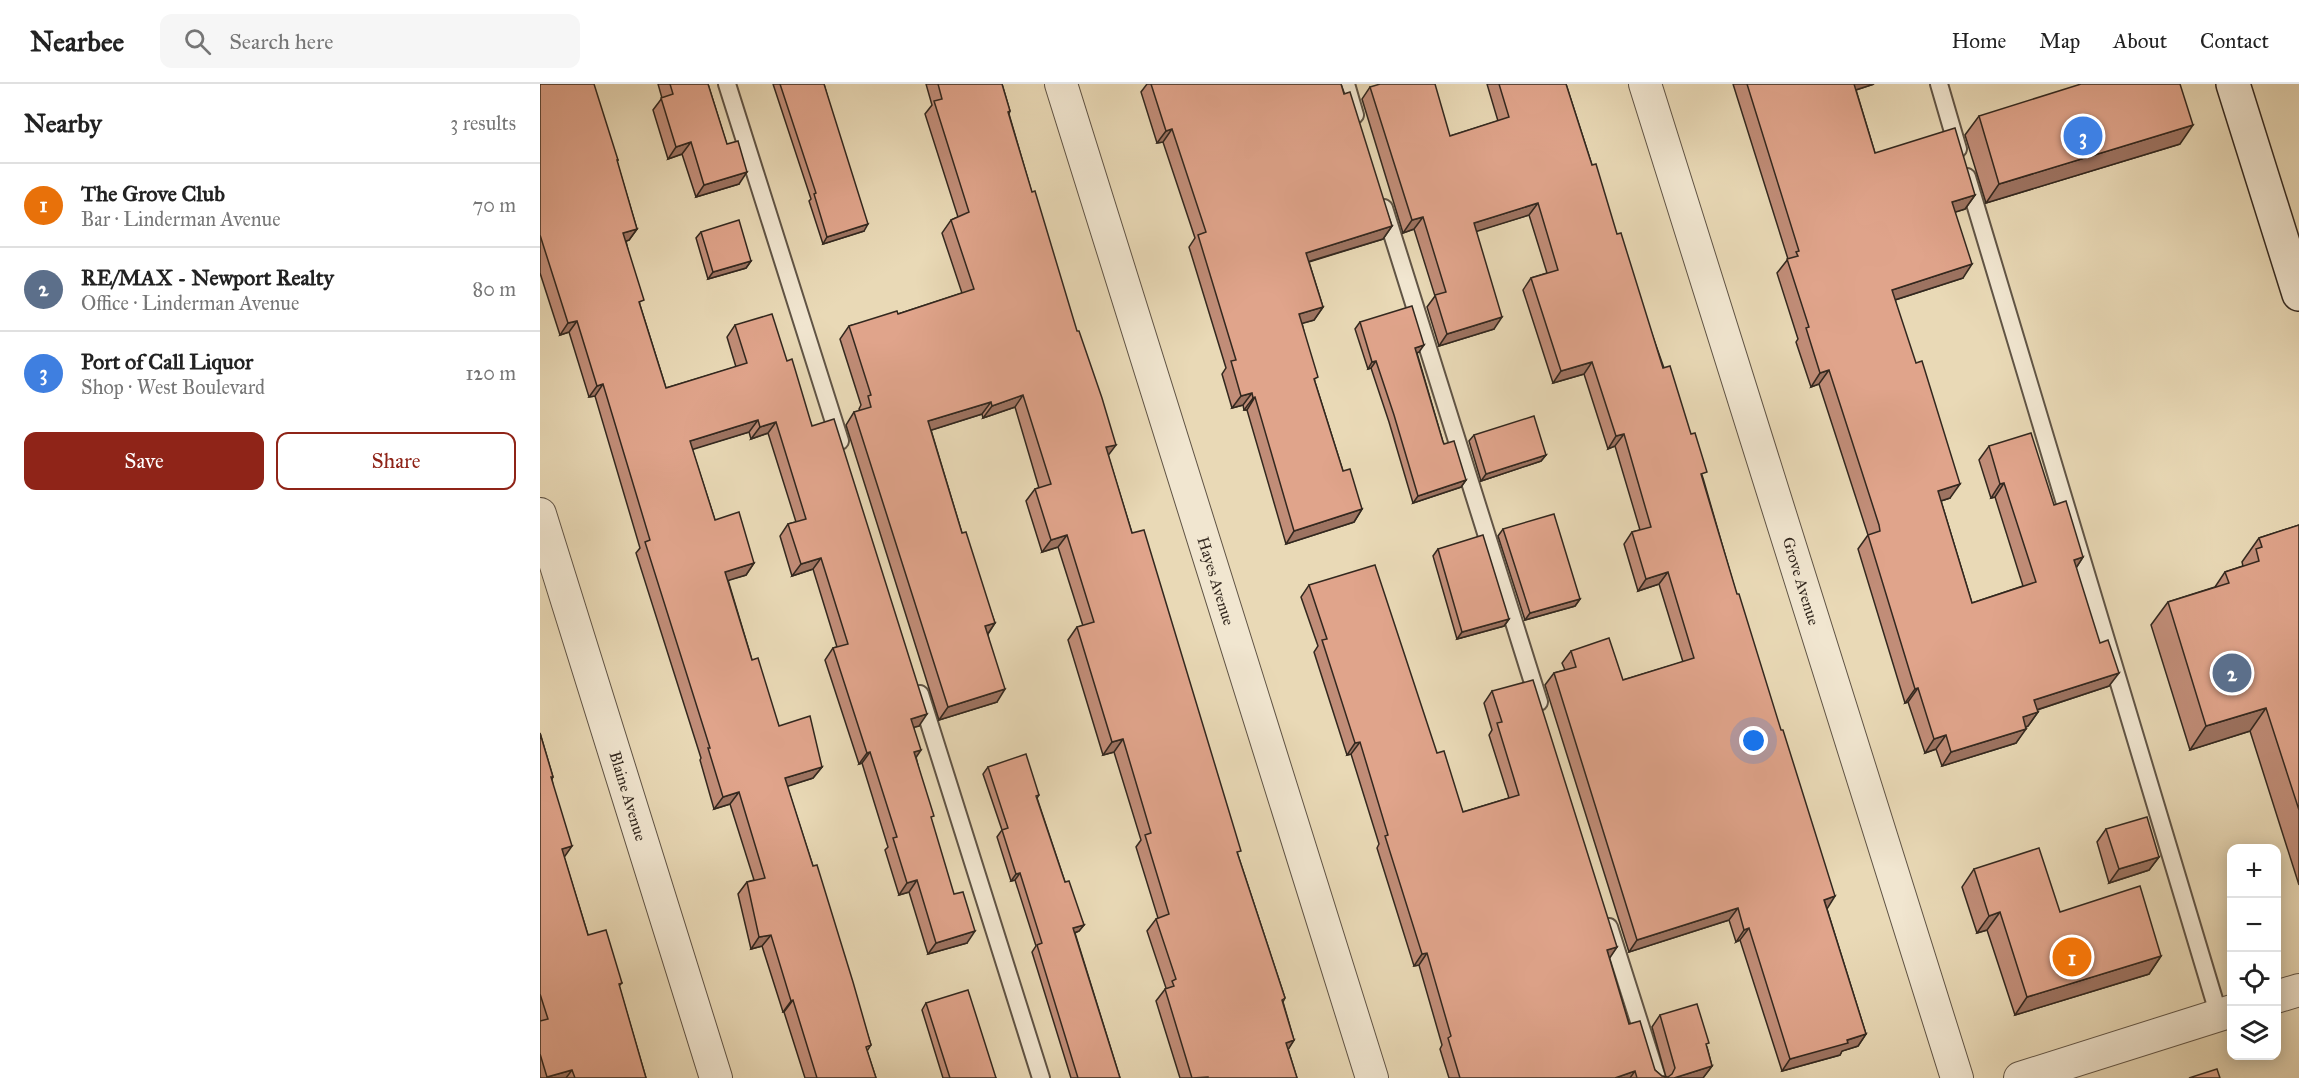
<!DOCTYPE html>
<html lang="en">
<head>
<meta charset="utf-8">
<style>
  :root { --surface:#fff; --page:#f6f6f6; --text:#222; --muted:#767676; --line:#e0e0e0; --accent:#8f2418 }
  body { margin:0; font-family:"IM FELL Great Primer",serif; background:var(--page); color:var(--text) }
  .controls { position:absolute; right:18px; bottom:18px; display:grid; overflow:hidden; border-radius:12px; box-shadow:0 3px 15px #0003 }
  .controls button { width:54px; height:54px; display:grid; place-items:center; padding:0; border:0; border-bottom:2px solid var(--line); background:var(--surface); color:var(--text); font:30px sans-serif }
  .you { position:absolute; left:1214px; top:657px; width:21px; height:21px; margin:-15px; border:4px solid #fff; border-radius:50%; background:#1a73e8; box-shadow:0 0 0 9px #1a73e833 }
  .badge { display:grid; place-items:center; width:39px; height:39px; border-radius:50%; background:var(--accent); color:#fff; font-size:20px; font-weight:700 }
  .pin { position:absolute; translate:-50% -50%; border:3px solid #fff; box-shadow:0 2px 6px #0006 }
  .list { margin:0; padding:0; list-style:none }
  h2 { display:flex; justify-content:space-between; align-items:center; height:78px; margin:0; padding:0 24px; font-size:26px }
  h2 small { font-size:20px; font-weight:400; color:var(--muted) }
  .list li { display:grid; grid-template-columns:39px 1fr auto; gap:18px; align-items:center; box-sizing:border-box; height:84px; padding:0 24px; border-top:2px solid var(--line) }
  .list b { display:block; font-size:22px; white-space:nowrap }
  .list p { margin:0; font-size:20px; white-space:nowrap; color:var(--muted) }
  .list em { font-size:20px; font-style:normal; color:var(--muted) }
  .actions { display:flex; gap:12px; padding:18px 24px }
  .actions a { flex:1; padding:14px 0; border:2px solid var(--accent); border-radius:12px; text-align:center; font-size:21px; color:var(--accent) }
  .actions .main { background:var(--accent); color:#fff }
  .icon { flex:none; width:33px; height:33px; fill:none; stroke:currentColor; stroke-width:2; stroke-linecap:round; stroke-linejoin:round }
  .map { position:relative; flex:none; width:1759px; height:994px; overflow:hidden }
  header { display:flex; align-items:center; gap:36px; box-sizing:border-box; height:84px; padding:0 30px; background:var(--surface); border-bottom:2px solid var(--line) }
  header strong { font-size:28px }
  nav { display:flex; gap:33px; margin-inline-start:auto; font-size:21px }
  .search { width:420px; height:54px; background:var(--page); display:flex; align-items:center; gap:15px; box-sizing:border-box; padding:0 21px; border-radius:12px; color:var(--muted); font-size:22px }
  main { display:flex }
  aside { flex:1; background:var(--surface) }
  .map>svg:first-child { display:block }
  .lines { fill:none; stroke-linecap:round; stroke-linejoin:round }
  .lane-casing { stroke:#605445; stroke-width:20 }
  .street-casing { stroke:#605445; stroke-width:34 }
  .secondary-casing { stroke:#33281f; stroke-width:36 }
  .lane { stroke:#f1e6d0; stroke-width:16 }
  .street { stroke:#f1e6d0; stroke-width:32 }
  .secondary { stroke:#f1e6d0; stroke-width:33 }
  .wall { fill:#c18d78; stroke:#33281f; stroke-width:1.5 }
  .shaded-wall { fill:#9d7361; stroke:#33281f; stroke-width:1.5 }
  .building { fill:#e0a48b; stroke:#33281f; stroke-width:1.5 }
  .labels { text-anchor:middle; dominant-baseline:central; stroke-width:6; stroke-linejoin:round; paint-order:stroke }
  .street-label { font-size:16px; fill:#33281f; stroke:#f1e6d0 }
</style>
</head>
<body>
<header>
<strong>Nearbee</strong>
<div class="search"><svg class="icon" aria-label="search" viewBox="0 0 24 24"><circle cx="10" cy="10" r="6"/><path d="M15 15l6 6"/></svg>Search here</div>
<nav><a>Home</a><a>Map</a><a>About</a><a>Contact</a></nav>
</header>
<main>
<aside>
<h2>Nearby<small>3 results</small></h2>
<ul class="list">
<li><span class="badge" style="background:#e8710a">1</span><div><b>The Grove Club</b><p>Bar · Linderman Avenue</p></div><em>70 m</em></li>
<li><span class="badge" style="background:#5c6f8a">2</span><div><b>RE/MAX - Newport Realty</b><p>Office · Linderman Avenue</p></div><em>80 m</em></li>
<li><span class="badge" style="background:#3f7fe0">3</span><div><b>Port of Call Liquor</b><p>Shop · West Boulevard</p></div><em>120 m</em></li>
</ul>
<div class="actions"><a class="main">Save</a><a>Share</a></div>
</aside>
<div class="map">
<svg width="1759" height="994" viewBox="0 0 1759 994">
  <rect width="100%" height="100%" fill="#e9d9b6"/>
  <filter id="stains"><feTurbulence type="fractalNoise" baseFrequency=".00333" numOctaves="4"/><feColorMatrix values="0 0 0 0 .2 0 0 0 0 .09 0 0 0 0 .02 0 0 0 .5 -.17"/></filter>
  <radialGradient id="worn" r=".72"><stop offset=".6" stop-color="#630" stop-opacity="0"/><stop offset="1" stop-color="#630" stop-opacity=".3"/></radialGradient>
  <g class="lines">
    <!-- lane casing -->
    <g class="lane-casing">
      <g id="lane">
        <polyline points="187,0 300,357"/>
        <polyline points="806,0 815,31"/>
        <polyline points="1399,0 1418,65"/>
        <polyline points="1427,93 1679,932"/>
        <polyline points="844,124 999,618"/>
        <polyline points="380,610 501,994"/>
        <polyline points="1069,843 1117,994"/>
      </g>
    </g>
    <!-- street casing -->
    <g class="street-casing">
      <g id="street">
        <polyline points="521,0 832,994"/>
        <polyline points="1105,0 1417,994"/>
        <polyline points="0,430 176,994"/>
        <polyline points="1736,913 1759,906"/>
        <polyline points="1480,994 1692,927"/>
      </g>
    </g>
    <!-- secondary casing -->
    <g class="secondary-casing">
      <polyline id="secondary" points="1693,0 1759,210"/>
    </g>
    <!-- lane -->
    <use href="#lane" class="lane"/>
    <!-- street -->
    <use href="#street" class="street"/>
    <!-- secondary -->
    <use href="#secondary" class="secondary"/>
  </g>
  <!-- wall -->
  <g class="wall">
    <polygon points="0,0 78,76 77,78 97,145 89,156 86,157 100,221 126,304 196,283 187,253 195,241 247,277 272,342 379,642 374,643 376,673 391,736 427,859 388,870 369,808 359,811 345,766 348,763 322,679 319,680 285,576 293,564 297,563 273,485 252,492 240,452 248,440 256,438 228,349 211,355 209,348 152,365 175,436 214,479 206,491 188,496 212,576 239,642 282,683 273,694 247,702 331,961 327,967 336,994 265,994 244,928 243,928 222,862 211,865 198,810 207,798 214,796 190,720 174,725 160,676 161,674 96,469 100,464 55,312 49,313 29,248 20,251 0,189"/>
    <polygon points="118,0 168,0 199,100 156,113 142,70 128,75 113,26 122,14"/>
    <polygon points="233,0 284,0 324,147 283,160 269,117 271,115"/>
    <polygon points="386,0 462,0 470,27 469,30 568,371 592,449 745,914 743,918 754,956 748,965 757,994 640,994 616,917 626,904 607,847 616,835 618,834 596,763 601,756 574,668 563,671 528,556 537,543 543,542 518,463 502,468 486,417 495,405 499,404 475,323 443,334 442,330 391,346 422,449 455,539 448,550 457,618 399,636 306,341 314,328 320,327 319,325 321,321 300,255 309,242 358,230 422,209 402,149 411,136 418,133 385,30 392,21"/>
    <polygon points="607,0 801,0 852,142 843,155 769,178 783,223 774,236 762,239 775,298 803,387 822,425 814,438 746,460 707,326 704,326 703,321 692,324 682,290 686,284 649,163 655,154 623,58 617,59 601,8"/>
    <polygon points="947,0 1026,0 1052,81 1163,394 1287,825 1326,950 1318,962 1302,967 1300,971 1242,987 1200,856 1196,858 1189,836 1089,868 1005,601 1014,589 1025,586 1022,579 1031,567 1083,596 1143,578 1119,500 1098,507 1084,460 1092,448 1100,446 1075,362 1068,365 1044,290 1013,299 983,206 991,194 1007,189 989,131 936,147 954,245 899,262 887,223 895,212 874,145 863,149 822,15 830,3 910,52 958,37"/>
    <polygon points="1193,0 1334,0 1316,6 1335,69 1435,111 1425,125 1415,128 1423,194 1355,216 1410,414 1401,417 1432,519 1483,502 1455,413 1451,414 1439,376 1449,362 1514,421 1543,473 1536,484 1569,602 1497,626 1498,628 1488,642 1486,643 1476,659 1402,682 1396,665 1385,669 1368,618 1365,619 1318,465 1328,451 1279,300 1271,303 1256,258 1258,255 1237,189 1248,175"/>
    <polygon points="1439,32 1640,60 1446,119 1425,51"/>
    <polygon points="161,148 211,177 206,184 168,195 156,154"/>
    <polygon points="820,238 879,268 877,269 903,358 926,396 921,403 873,419 849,338 831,284 828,285 815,245"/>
    <polygon points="934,351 1006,371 1001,377 941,397 929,357"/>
    <polygon points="1759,441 1759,801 1710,647 1650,666 1611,541 1628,518 1675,503 1685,488 1703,482 1702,478 1719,454"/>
    <polygon points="963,445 1040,515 1035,522 985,536 958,452"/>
    <polygon points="898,465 969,535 964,542 917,555 893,472"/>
    <polygon points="769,501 897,669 923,728 969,714 949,651 952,646 944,619 952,607 1077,863 1069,874 1089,940 1115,986 1122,992 1126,993 1112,943 1120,931 1167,963 1172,982 1163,994 909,994 900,965 902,961 879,881 874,882 837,764 839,760 811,670 807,671 774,568 778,562 761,513"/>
    <polygon points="0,649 13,693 12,695 24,773 48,851 82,899 79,902 106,994 0,994"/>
    <polygon points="448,683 499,711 497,714 525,798 544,841 539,847 535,849 580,994 531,994 492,868 496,862 475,796 471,797 457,753 462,746 443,690"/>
    <polygon points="1566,745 1619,773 1609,786 1569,799 1557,758"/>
    <polygon points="1434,785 1520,828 1621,872 1609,890 1475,931 1447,846 1437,849 1422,803"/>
    <polygon points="386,919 456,994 403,994 382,926"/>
  </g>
  <!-- shaded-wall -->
  <g class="shaded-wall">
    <polygon points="1310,0 1334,0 1303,10"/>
    <polygon points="1653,41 1640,60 1446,119 1459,100"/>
    <polygon points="632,45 623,58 617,59 626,47"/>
    <polygon points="151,58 142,70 128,75 136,63"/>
    <polygon points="207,88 199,100 156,113 164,101"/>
    <polygon points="1435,111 1425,125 1403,132 1412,118"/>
    <polygon points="998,119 989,131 925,151 934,139"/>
    <polygon points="883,133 874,145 863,149 872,136"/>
    <polygon points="328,140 324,147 283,160 287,153"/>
    <polygon points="852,142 843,155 757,181 766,169"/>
    <polygon points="97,145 89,156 75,161 83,149"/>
    <polygon points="211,177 206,184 168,195 173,188"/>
    <polygon points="1432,180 1423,194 1342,220 1352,206"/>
    <polygon points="783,223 774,236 750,243 759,230"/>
    <polygon points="962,233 954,245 899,262 907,250"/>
    <polygon points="37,237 29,248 20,251 28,239"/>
    <polygon points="884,261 879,268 870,271 875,264"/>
    <polygon points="836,277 831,284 828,285 832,278"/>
    <polygon points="1052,278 1044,290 1013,299 1021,287"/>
    <polygon points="1289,286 1279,300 1271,303 1280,289"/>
    <polygon points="63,300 55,312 49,313 57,302"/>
    <polygon points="712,309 703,321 692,324 701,312"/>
    <polygon points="483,311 475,323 443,334 452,322"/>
    <polygon points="715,313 707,326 704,326 713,314"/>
    <polygon points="451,318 442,330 379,350 388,337"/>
    <polygon points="218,336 209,348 141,369 150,357"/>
    <polygon points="236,338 228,349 211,355 220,343"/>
    <polygon points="1084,350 1075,362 1068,365 1076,352"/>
    <polygon points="576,361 567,373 566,363"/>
    <polygon points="1006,371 1001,377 941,397 946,390"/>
    <polygon points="926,396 921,403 873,419 878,412"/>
    <polygon points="1464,399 1455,413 1451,414 1460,400"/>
    <polygon points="1420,400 1410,414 1388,421 1398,407"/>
    <polygon points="822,425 814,438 746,460 754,447"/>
    <polygon points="527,451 518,463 502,468 511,456"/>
    <polygon points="1543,473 1534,487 1534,476"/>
    <polygon points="281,474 273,485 252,492 261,480"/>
    <polygon points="214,479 206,491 177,500 185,488"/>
    <polygon points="1128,488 1119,500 1098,507 1106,495"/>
    <polygon points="1040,515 1035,522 985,536 990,529"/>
    <polygon points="969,535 964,542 917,555 922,548"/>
    <polygon points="455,539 447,551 445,542"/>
    <polygon points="1579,589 1569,602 1484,630 1494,616"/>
    <polygon points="1378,604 1368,618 1365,619 1375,605"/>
    <polygon points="465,605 457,618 399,636 408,623"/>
    <polygon points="1726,624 1710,647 1650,666 1666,642"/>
    <polygon points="1498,628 1488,642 1473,647 1483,633"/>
    <polygon points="387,630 379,642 363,646 371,635"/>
    <polygon points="1486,645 1476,659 1402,682 1411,668"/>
    <polygon points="1406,651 1396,665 1385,669 1394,655"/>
    <polygon points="583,655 574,668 563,671 572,658"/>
    <polygon points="820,658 811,670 807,671 815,659"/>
    <polygon points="381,666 373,678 374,668"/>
    <polygon points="330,668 322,679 319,680 327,669"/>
    <polygon points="282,683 273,694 236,706 245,694"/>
    <polygon points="199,708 190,720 174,725 183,713"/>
    <polygon points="32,762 23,775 22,765"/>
    <polygon points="1619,773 1609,786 1569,799 1579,785"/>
    <polygon points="480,789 475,796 471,797 476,790"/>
    <polygon points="377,796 369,808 359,811 367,799"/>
    <polygon points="1295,812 1287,825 1284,816"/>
    <polygon points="1198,824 1189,836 1089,868 1097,856"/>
    <polygon points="1460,828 1447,846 1437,849 1449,832"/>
    <polygon points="544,841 539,847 528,851 533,844"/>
    <polygon points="1209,844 1200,856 1196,858 1204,846"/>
    <polygon points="435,847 427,859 388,870 396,859"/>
    <polygon points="231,851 222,862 211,865 219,853"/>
    <polygon points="1077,863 1069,875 1067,866"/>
    <polygon points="887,869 879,881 874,882 882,870"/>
    <polygon points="1621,872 1609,890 1475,931 1487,913"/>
    <polygon points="253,916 244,928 243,928 251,917"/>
    <polygon points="1326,950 1318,962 1302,967 1300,971 1242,987 1250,975"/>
    <polygon points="754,956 746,969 746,959"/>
    <polygon points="1172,982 1163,994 1134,994"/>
    <polygon points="32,986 26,994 7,994 7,993"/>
    <polygon points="1095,987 1090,994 1075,994"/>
  </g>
  <!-- building -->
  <g class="building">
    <polygon points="0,0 54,0 78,76 77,76 97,145 83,149 104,216 99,218 126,304 207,279 195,241 232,230 247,277 252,275 272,342 294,335 387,630 371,635 381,666 374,668 394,732 391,733 414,810 423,808 435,847 396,859 377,796 367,799 353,754 357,753 330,668 327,669 293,564 308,560 281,474 261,480 248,440 266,435 236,338 220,343 218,336 150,357 175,436 199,428 214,479 185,488 212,576 218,574 239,642 270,632 282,683 245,694 273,782 277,781 313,898 331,961 326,963 336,994 277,994 253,916 251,917 231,851 219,853 207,798 225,794 199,708 183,713 168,664 170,664 105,458 110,456 63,300 57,302 37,237 28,239 0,151"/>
    <polygon points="130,0 168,0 187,60 198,57 207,88 164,101 151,58 136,63 121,14 133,10"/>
    <polygon points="240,0 284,0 328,140 287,153 274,110 276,109"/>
    <polygon points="398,0 462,0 470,27 468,28 492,108 495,107 537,247 539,247 562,314 576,361 566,363 592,449 604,446 701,767 697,768 745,914 742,916 754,956 746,959 757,994 668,994 668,993 652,994 625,905 634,902 632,897 636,895 616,835 629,830 605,751 611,749 583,655 572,658 537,543 554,538 527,451 511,456 495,405 511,400 483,311 452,322 451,318 388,337 422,449 426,448 455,539 445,542 465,605 408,623 314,328 331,323 328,312 331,311 309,242 357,227 358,230 434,205 411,136 429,128 394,17 402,15"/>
    <polygon points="611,0 801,0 804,10 810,8 852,142 766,169 783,223 759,230 778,293 774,295 803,387 810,385 822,425 754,447 715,313 713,314 712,309 701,312 691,277 696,276 658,151 666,148 632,45 626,47"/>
    <polygon points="840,0 895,0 910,52 969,33 959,0 1026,0 1052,81 1056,80 1077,150 1081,149 1123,284 1130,282 1151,350 1155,349 1167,388 1161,390 1197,510 1199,510 1241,646 1243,646 1295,812 1284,816 1326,950 1307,956 1308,959 1250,975 1209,844 1204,846 1198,824 1097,856 1014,589 1036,583 1031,567 1069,554 1083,596 1154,574 1128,488 1106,495 1092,448 1111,443 1084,350 1076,352 1052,278 1021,287 991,194 1018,186 998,119 934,139 962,233 907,250 895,211 906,208 883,133 872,136 830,3"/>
    <polygon points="1207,0 1314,0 1335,69 1415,44 1435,111 1412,118 1432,180 1352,206 1376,279 1382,277 1420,400 1398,407 1432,519 1496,498 1464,399 1460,400 1449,362 1491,349 1514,421 1526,417 1543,473 1534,476 1560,559 1568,556 1579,589 1494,616 1498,628 1483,633 1486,645 1411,668 1406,651 1394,655 1378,604 1375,605 1328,451 1340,447 1339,441 1289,286 1280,289 1266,244 1269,243 1247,175 1258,172 1256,168 1259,167"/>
    <polygon points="1541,0 1640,0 1653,41 1459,100 1439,32"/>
    <polygon points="199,136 211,177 173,188 161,148"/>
    <polygon points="872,222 884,261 875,264 903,358 904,360 914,357 926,396 878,412 854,331 836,277 832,278 820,238"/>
    <polygon points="994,332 1006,371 946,390 934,351"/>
    <polygon points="1014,430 1040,515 990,529 963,445"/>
    <polygon points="1759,441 1759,726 1726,624 1666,642 1628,518 1689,499 1685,488 1719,477 1716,465 1722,463 1719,454"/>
    <polygon points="943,451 969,535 922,548 898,465"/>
    <polygon points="835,481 897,669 904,667 923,728 979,711 957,639 962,638 952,607 993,596 1077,863 1067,866 1089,940 1100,937 1115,986 1122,992 1128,993 1132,990 1135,984 1120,931 1157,920 1169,959 1166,960 1172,982 1134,994 1097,994 1095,987 1075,994 920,994 908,954 911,952 887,869 882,870 845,752 848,751 820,658 815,659 782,556 787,555 769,501"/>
    <polygon points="0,649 13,693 11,693 32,762 22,765 48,851 66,846 82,899 79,900 106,994 35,994 32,986 7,993 0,970 0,937 8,935 0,910"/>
    <polygon points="486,670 499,711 496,712 525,798 529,797 544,841 533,844 580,994 538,994 497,861 502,859 480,789 476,790 462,746 468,744 448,683"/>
    <polygon points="1607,733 1619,773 1579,785 1566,745"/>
    <polygon points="1499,764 1520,828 1600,802 1621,872 1487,913 1460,828 1449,832 1434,785"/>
    <polygon points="428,906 456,994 410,994 386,919"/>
    <polygon points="1677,985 1680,994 1649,994"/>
  </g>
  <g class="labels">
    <!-- street labels -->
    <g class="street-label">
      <text transform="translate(676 497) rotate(73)">Hayes Avenue</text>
      <text transform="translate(1261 497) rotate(73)">Grove Avenue</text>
      <text transform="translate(88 712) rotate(73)">Blaine Avenue</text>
    </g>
  </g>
  <rect width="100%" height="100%" filter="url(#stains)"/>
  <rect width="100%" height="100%" fill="url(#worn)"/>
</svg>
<div class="controls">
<button>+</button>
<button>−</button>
<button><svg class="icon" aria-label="locate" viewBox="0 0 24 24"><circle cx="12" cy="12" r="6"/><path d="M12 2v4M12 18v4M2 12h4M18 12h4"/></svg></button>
<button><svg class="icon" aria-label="layers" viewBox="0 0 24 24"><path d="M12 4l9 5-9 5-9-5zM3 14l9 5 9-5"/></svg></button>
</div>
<div class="you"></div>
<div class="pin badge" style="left:1532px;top:873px;background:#e8710a">1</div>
<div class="pin badge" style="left:1692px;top:589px;background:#5c6f8a">2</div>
<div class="pin badge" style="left:1543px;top:52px;background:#3f7fe0">3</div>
</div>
</main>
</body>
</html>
